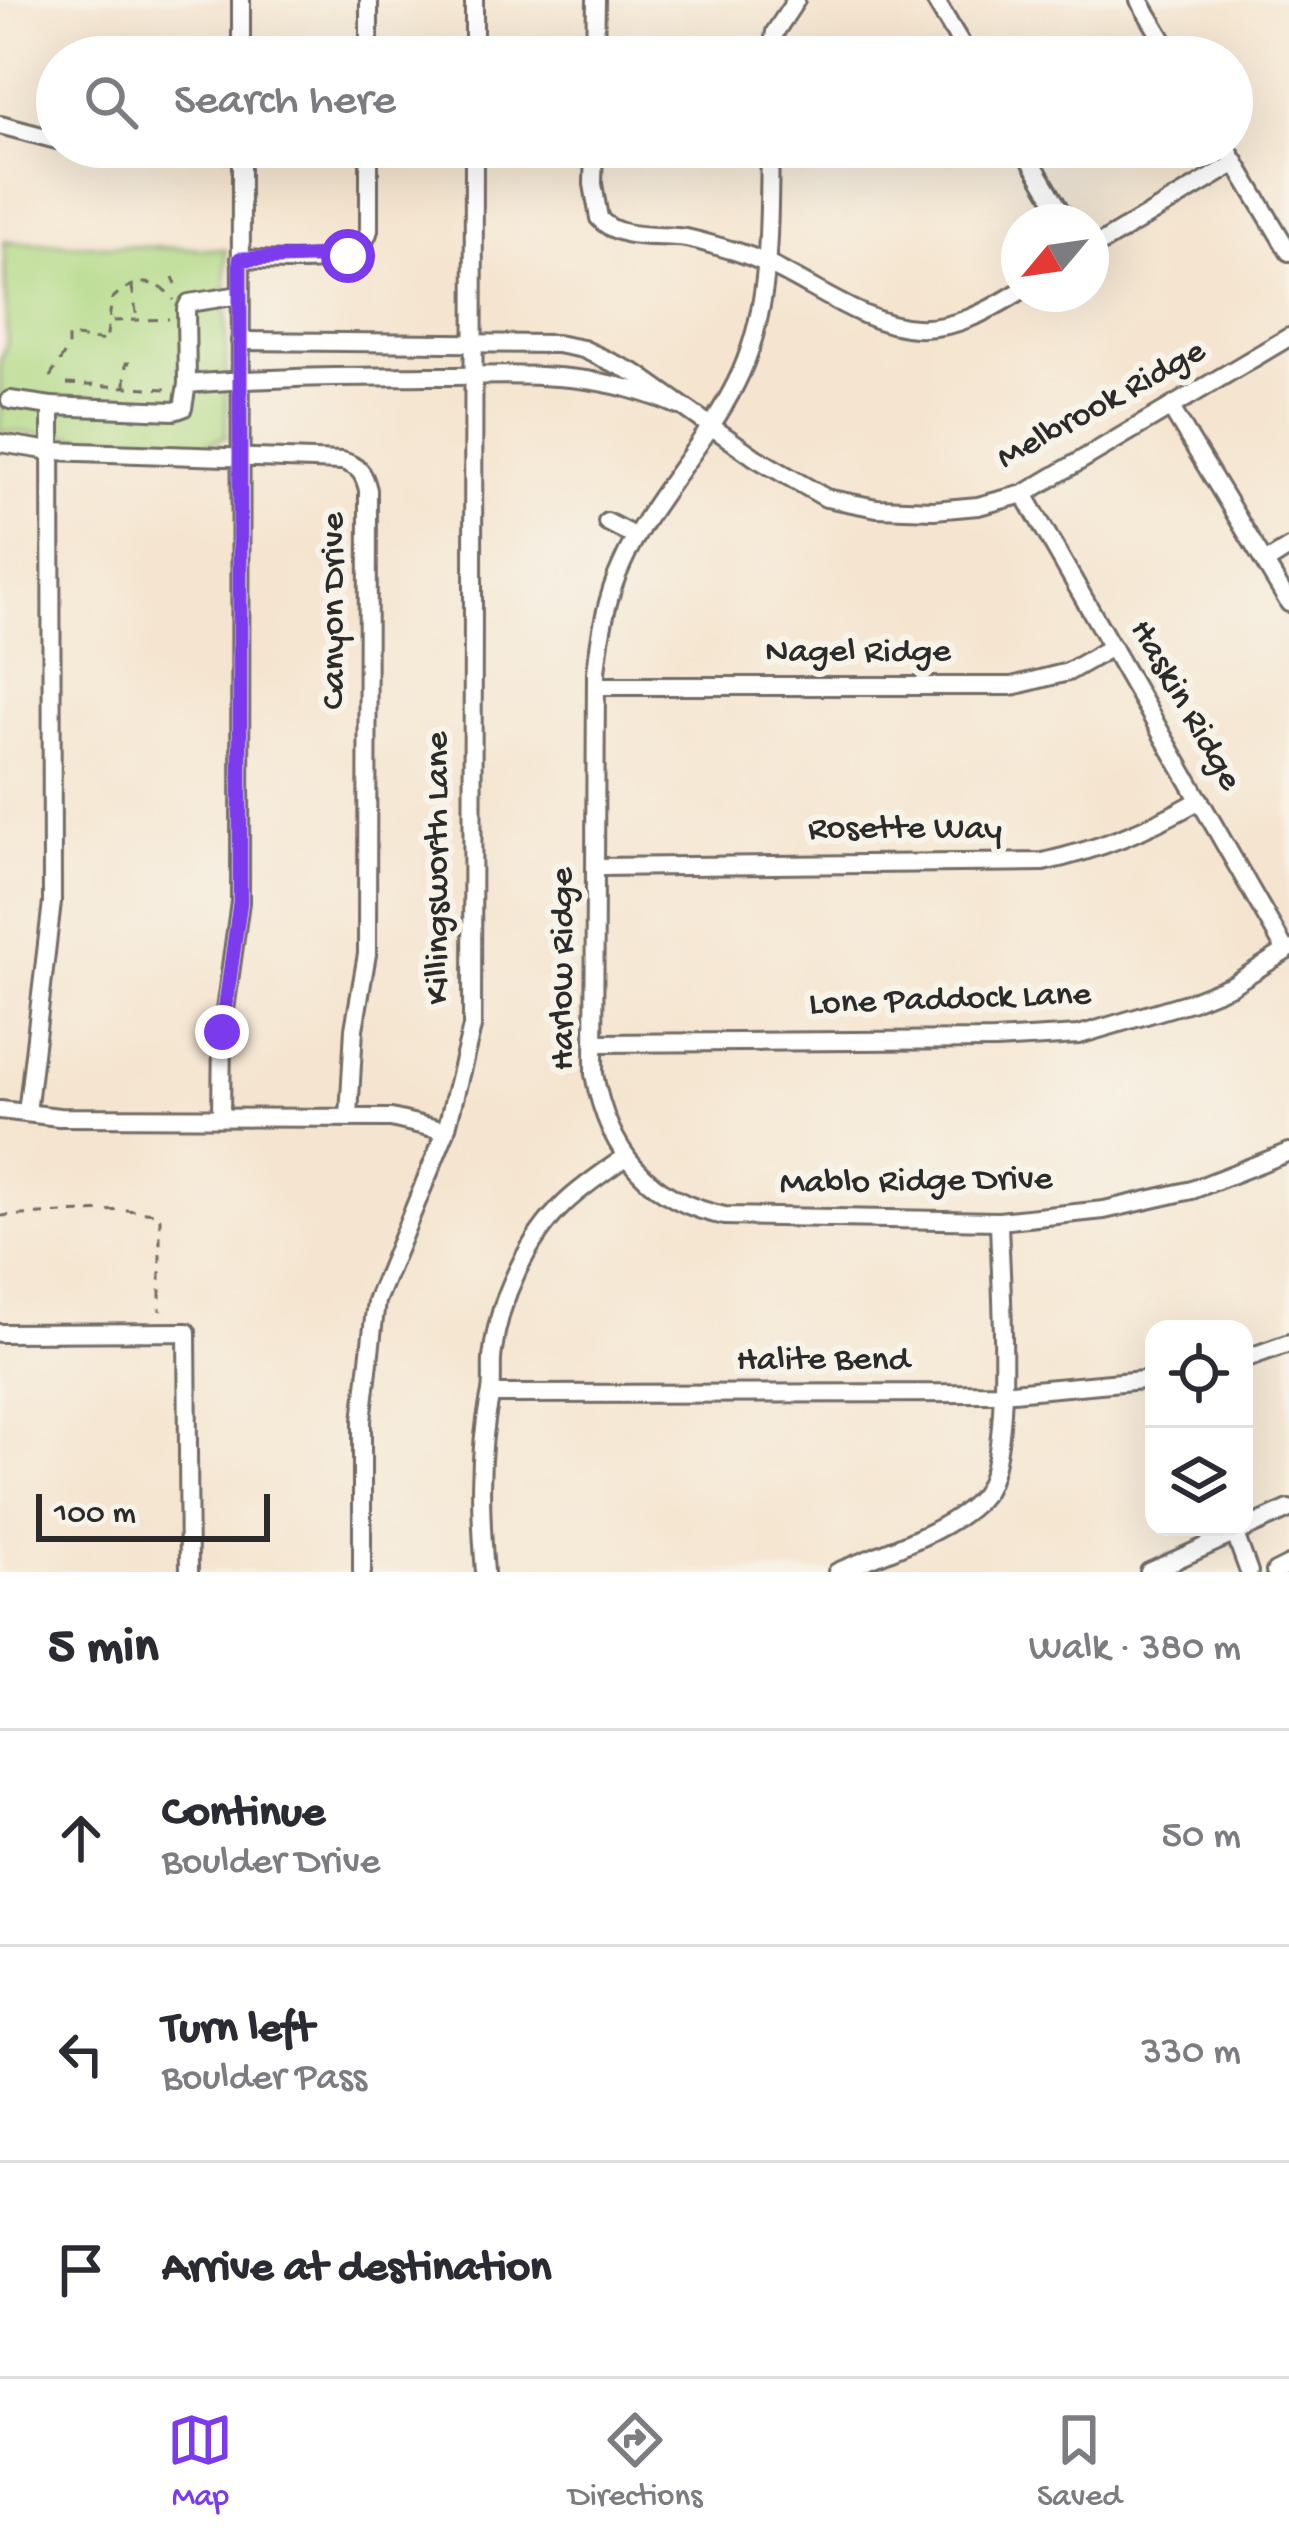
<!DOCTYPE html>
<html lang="en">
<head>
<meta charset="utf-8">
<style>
  :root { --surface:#fff; --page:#f7f7f7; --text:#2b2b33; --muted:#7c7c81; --line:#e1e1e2; --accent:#7c3aed }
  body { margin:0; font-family:"Gochi Hand",sans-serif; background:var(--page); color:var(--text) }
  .controls { position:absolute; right:36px; bottom:36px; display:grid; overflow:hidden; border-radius:24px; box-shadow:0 12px 48px #0002 }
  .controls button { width:108px; height:108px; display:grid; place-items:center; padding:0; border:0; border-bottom:3px solid var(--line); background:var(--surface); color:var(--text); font:60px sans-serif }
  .compass { position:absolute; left:1001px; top:204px; width:108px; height:108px; border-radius:50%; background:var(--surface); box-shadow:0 12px 48px #0002; rotate:241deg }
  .scale { position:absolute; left:36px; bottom:30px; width:234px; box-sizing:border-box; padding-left:12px; border:6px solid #2b2b2b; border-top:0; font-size:33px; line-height:42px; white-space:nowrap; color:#2b2b2b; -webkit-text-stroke:9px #f7f3e8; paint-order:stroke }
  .stop { position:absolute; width:36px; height:36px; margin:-27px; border:9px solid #7c3aed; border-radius:50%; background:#fff }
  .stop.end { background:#7c3aed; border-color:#fff; box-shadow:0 3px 12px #0008 }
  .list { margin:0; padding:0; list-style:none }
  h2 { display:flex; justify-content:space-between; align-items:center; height:156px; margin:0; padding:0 48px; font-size:51px }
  h2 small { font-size:39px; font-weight:400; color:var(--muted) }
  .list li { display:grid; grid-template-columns:78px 1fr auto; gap:36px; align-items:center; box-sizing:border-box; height:216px; padding:0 48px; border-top:3px solid var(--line) }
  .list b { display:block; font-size:45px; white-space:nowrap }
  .list p { margin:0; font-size:39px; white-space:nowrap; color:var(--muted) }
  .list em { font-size:39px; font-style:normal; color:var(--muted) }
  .icon { flex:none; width:66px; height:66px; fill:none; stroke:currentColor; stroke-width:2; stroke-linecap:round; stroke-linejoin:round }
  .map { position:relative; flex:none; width:1289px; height:1572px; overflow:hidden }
  .search { position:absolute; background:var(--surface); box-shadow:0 12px 48px #0002; left:36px; right:36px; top:36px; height:132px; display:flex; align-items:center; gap:30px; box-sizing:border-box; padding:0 42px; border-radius:66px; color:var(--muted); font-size:45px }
  .sheet { height:804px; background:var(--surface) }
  nav { display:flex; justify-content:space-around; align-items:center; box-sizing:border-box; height:168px; border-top:3px solid var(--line); background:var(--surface); font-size:33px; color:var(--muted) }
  nav a { display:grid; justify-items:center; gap:6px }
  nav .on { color:var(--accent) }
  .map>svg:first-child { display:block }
  .green { fill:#b1d984; stroke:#6e8258; stroke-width:3 }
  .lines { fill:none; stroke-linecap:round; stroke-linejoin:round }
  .minor-casing { stroke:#726c65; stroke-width:22 }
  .path { stroke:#726c65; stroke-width:3; stroke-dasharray:9 9; stroke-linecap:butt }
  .minor { stroke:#fff; stroke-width:16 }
  .route { stroke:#7c3aed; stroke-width:15 }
  .labels { text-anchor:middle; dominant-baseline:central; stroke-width:12; stroke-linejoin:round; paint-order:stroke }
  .street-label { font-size:36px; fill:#2b2b2b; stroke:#f7f3e8 }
</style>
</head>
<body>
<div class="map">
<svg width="1289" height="1572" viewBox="0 0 1289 1572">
  <rect width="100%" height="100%" fill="#f7f3e8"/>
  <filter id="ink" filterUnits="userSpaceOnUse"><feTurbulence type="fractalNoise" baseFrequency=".00833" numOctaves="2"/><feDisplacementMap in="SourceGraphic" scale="24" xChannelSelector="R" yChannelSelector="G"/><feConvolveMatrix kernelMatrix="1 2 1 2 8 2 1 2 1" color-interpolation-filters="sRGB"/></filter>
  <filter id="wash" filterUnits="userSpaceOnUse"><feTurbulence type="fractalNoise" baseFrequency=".004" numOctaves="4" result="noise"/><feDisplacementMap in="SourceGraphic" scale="48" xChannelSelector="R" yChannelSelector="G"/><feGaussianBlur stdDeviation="2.7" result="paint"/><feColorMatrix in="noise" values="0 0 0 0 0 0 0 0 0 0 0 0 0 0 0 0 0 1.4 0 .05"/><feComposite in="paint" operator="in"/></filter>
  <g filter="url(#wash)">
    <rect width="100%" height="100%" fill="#f5e5d0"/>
    <!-- green -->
    <polygon class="green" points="4,242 226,250 226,437 201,446 0,431 0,361 7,343"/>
  </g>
  <g filter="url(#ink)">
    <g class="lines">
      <!-- minor casing -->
      <g class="minor-casing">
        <g id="minor">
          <polyline points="935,0 969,57"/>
          <polyline points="1139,0 1173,57"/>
          <polyline points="241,57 241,0"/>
          <polyline points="369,57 369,0"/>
          <polyline points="474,57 474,0"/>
          <polyline points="595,57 596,0"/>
          <polyline points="771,57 775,32 796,0"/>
          <polyline points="0,125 57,140"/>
          <polyline points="98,147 241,154"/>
          <path d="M594,147L593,184L599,218C618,241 658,234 686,238C701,241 716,246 731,250C793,267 855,325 916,328C954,330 988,311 1019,292"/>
          <path d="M770,147C768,227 773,309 736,383C704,447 651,499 622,564C606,598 600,635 596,672L594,1074C608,1150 647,1201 725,1216L999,1221L1104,1210L1192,1190L1289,1152"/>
          <polyline points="1023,147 1067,222"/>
          <polyline points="1226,147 1289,252"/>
          <polyline points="1091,249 1236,163"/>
          <path d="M240,259C275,259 359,273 369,230V147"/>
          <polyline points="240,341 557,344 583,349 637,374 756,458 826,498 877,508 934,510 978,506 1024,494 1289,337"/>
          <polyline points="187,384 186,309 189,303 240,295"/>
          <polyline points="10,400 51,406"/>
          <polyline points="1171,408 1289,603"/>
          <path d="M0,443L51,451L342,461C359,466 364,473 368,490L367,954L354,1029L349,1116"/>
          <polyline points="1024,494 1286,951"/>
          <polyline points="607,522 636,537"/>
          <polyline points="1265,563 1289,548"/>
          <polyline points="596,686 1012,686 1068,672 1112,647"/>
          <path d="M597,867L1043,862C1101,849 1149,829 1200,800"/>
          <polyline points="595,1043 995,1040 1079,1035 1190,1002 1232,985 1289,949"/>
          <polyline points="0,1110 59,1117 391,1118 446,1131"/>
          <path d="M27,1113L52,902L51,406L174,411L183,408L187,384C266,377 346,377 426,376C518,376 592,368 679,406"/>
          <polyline points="221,1115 222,1032 240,902 241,147"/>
          <polyline points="0,1333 187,1332 189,1572"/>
          <polyline points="1244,1359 1289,1343"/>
          <polyline points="491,1394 1002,1393 1154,1379"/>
          <polyline points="1235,1534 1249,1572"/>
          <polyline points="362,1572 362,1421 376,1301 446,1131 472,1027 474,147"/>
          <path d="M485,1572C480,1513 478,1455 490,1397C494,1382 490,1366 493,1351C499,1300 527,1239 565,1203C583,1186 604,1172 624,1158"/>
          <path d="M837,1572C878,1554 956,1530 983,1495C1015,1453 1000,1278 999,1221"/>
          <polyline points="1149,1572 1289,1509"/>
          <polyline points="1275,1572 1289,1565"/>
        </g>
      </g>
      <!-- path -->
      <g class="path">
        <polyline points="173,277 176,284"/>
        <polyline points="132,287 137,318"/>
        <polyline points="113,321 169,319"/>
        <path d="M50,377L68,348V336L106,341L112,299C132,279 156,276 174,300"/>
        <polyline points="67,384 168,389"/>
        <polyline points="125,386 126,363 132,363"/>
        <polyline points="0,1216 126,1210 156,1213 160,1218 160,1311"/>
      </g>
      <!-- minor -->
      <use href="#minor" class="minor"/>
    </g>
  </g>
  <g class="lines" filter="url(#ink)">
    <!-- route -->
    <polyline class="route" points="222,1032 240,902 240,259 348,256"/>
  </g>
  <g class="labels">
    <!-- street labels -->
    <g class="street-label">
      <text transform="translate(1102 406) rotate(-29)">Melbrook Ridge</text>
      <text transform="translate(335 611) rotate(-90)">Canyon Drive</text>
      <text x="858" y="653">Nagel Ridge</text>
      <text transform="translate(1184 706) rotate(60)">Haskin Ridge</text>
      <text x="905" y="830">Rosette Way</text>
      <text transform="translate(439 868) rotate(-90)">Killingsworth Lane</text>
      <text transform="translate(564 969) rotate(-90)">Harlow Ridge</text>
      <text transform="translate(950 1001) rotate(-2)">Lone Paddock Lane</text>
      <text transform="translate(916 1183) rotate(-1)">Mablo Ridge Drive</text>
      <text x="823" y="1361">Halite Bend</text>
    </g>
  </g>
</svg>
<div class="controls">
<button><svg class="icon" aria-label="locate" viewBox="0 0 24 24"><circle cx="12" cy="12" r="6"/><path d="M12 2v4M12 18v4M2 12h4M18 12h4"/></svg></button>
<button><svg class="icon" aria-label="layers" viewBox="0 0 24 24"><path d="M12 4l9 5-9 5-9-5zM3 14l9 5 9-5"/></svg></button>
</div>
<svg class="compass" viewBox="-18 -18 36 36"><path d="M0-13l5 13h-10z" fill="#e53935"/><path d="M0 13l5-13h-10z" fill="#7c7c81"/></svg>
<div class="scale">100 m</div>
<div class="stop" style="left:348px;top:256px"></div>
<div class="stop end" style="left:222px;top:1032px"></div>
<div class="search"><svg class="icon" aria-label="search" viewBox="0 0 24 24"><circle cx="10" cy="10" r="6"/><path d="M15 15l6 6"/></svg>Search here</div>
</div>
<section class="sheet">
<h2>5 min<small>Walk · 380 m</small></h2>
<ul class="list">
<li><svg class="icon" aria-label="ahead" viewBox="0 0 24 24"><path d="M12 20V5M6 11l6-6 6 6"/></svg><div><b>Continue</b><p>Boulder Drive</p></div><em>50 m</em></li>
<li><svg class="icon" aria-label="left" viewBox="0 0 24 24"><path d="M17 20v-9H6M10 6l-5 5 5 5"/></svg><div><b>Turn left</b><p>Boulder Pass</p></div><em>330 m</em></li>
<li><svg class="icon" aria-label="arrive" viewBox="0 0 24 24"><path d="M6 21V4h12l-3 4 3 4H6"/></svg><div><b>Arrive at destination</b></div></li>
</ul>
</section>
<nav>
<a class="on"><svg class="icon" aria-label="map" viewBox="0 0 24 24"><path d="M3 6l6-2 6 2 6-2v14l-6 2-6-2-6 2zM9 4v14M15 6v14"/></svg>Map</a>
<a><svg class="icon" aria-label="directions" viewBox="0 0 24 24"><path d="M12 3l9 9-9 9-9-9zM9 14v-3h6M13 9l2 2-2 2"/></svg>Directions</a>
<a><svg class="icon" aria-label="saved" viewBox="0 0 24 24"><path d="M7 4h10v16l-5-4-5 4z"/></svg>Saved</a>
</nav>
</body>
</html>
